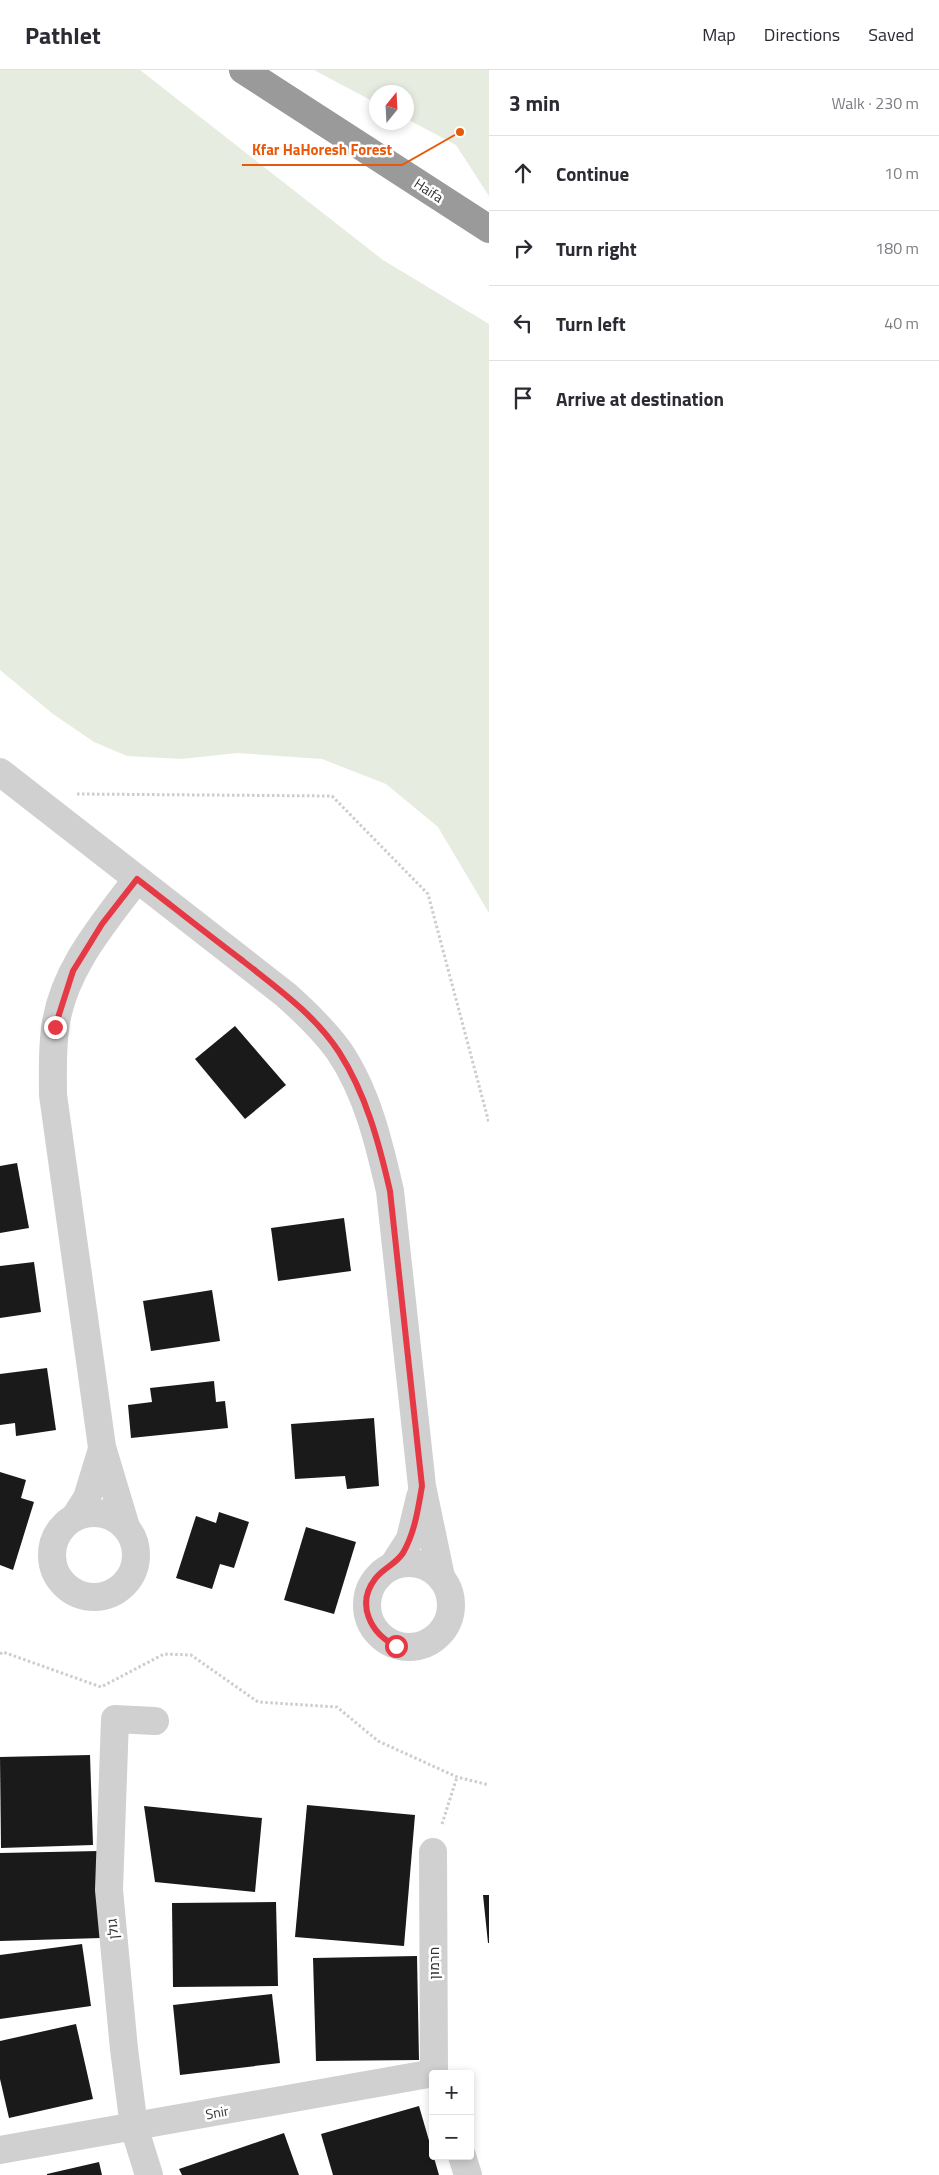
<!DOCTYPE html>
<html lang="en">
<head>
<meta charset="utf-8">
<style>
  :root { --surface:#fff; --page:#f2f2f3; --text:#2b2b33; --muted:#7c7c81; --line:#e1e1e2 }
  body { margin:0; font-family:"Titillium Web",Heebo,sans-serif; background:var(--page); color:var(--text) }
  .controls { position:absolute; right:15px; bottom:15px; display:grid; overflow:hidden; border-radius:5px; box-shadow:0 2px 8px #0003 }
  .controls button { width:45px; height:45px; display:grid; place-items:center; padding:0; border:0; border-bottom:1px solid var(--line); background:var(--surface); color:var(--text); font:25px sans-serif }
  .compass { position:absolute; left:369px; top:15px; width:45px; height:45px; border-radius:50%; background:var(--surface); box-shadow:0 2px 8px #0003; rotate:18deg }
  .stop { position:absolute; width:15px; height:15px; margin:-11px; border:4px solid #e63946; border-radius:50%; background:#fff }
  .stop.end { background:#e63946; border-color:#fff; box-shadow:0 1px 5px #0008 }
  .list { margin:0; padding:0; list-style:none }
  h2 { display:flex; justify-content:space-between; align-items:center; height:65px; margin:0; padding:0 20px; font-size:21px }
  h2 small { font-size:16px; font-weight:400; color:var(--muted) }
  .list li { display:grid; grid-template-columns:32px 1fr auto; gap:15px; align-items:center; box-sizing:border-box; height:75px; padding:0 20px; border-top:1px solid var(--line) }
  .list b { display:block; font-size:19px; white-space:nowrap }
  .list em { font-size:16px; font-style:normal; color:var(--muted) }
  .icon { flex:none; width:28px; height:28px; fill:none; stroke:currentColor; stroke-width:2; stroke-linecap:round; stroke-linejoin:round }
  .map { position:relative; flex:none; width:489px; height:2105px; overflow:hidden }
  header { display:flex; align-items:center; gap:30px; box-sizing:border-box; height:70px; padding:0 25px; background:var(--surface); border-bottom:1px solid var(--line) }
  header strong { font-size:24px }
  nav { display:flex; gap:28px; margin-inline-start:auto; font-size:18px }
  main { display:flex }
  aside { flex:1; background:var(--surface) }
  .map>svg:first-child { display:block }
  .green { fill:#e6ecdf }
  .building { fill:#1a1a1a }
  .lines { fill:none; stroke-linecap:round; stroke-linejoin:round }
  .path { stroke:#cdcdcd; stroke-width:3; stroke-dasharray:2.5 2.5; stroke-linecap:butt }
  .minor { stroke:#d0d0d0; stroke-width:28 }
  .highway { stroke:#9a9a9a; stroke-width:28 }
  .route { stroke:#e63946; stroke-width:6 }
  .labels { text-anchor:middle; dominant-baseline:central; stroke-width:5; stroke-linejoin:round; paint-order:stroke }
  .street-label { font-size:14px; fill:#333; stroke:#fff }
  .leader { fill:none; stroke:#e8590c; stroke-width:2 }
  .callout-dot { fill:#e8590c; stroke:#fff; stroke-width:2 }
  .callout-label { font-size:15px; text-anchor:middle; font-weight:bold; fill:#e8590c; stroke:#fff; stroke-width:5; stroke-linejoin:round; paint-order:stroke }
</style>
</head>
<body>
<header>
<strong>Pathlet</strong>
<nav><a>Map</a><a>Directions</a><a>Saved</a></nav>
</header>
<main>
<div class="map">
<svg width="489" height="2105" viewBox="0 0 489 2105">
  <rect width="100%" height="100%" fill="#fff"/>
  <!-- green -->
  <g class="green">
    <polygon points="0,0 140,0 383,190 489,254 489,843 438,757 386,714 322,689 237,683 181,689 127,686 94,672 53,644 0,600"/>
    <polygon points="314,0 489,0 489,126 456,75 407,49 407,22 377,22 376,33"/>
  </g>
  <!-- building -->
  <g class="building">
    <polygon points="235,956 286,1015 245,1049 195,989"/>
    <polygon points="17,1093 29,1158 0,1163 0,1096"/>
    <polygon points="344,1148 351,1201 278,1211 271,1158"/>
    <polygon points="34,1192 41,1242 0,1248 0,1196"/>
    <polygon points="212,1220 220,1271 151,1281 143,1231"/>
    <polygon points="47,1298 56,1360 16,1366 15,1353 0,1355 0,1304"/>
    <polygon points="214,1311 216,1332 225,1331 228,1358 131,1368 128,1335 152,1332 150,1318"/>
    <polygon points="374,1348 379,1416 347,1419 345,1406 295,1409 291,1354"/>
    <polygon points="0,1402 26,1410 21,1428 34,1432 13,1500 0,1495"/>
    <polygon points="219,1442 249,1452 234,1498 220,1494 212,1519 176,1508 196,1446 216,1453"/>
    <polygon points="306,1457 356,1472 334,1544 284,1530"/>
    <polygon points="90,1685 93,1775 1,1778 0,1687"/>
    <polygon points="307,1735 415,1745 404,1876 295,1867"/>
    <polygon points="144,1736 262,1748 255,1822 155,1812"/>
    <polygon points="99,1781 101,1868 0,1871 0,1783"/>
    <polygon points="483,1825 489,1825 489,1873 488,1873"/>
    <polygon points="276,1832 278,1916 173,1917 172,1833"/>
    <polygon points="82,1874 91,1936 0,1949 0,1885"/>
    <polygon points="417,1886 419,1990 316,1991 313,1888"/>
    <polygon points="272,1924 280,1993 180,2005 173,1935"/>
    <polygon points="76,1954 93,2029 9,2048 0,2009 0,1971"/>
    <polygon points="419,2036 439,2105 333,2105 321,2064"/>
    <polygon points="284,2063 299,2105 182,2105 179,2099"/>
    <polygon points="99,2092 102,2105 47,2105 47,2104"/>
  </g>
  <g class="lines">
    <!-- path -->
    <g class="path">
      <polyline points="77,724 332,726 428,824 489,1053"/>
      <polyline points="0,1584 3,1582 101,1617 164,1584 191,1585 258,1632 337,1637 378,1671 457,1707 489,1715"/>
      <polyline points="442,1754 457,1707"/>
    </g>
    <!-- minor -->
    <g class="minor">
      <path d="M0,702L286,925C305,942 324,960 339,981C367,1022 379,1073 390,1121L422,1416L441,1507"/>
      <circle cx="94" cy="1485" r="42"/>
      <polyline points="75,1447 87,1428 102,1379"/>
      <path d="M126,1457L102,1377L53,1025C53,1003 52,981 55,959C62,901 103,854 137,809"/>
      <circle cx="409" cy="1535" r="42"/>
      <polyline points="394,1494 410,1469 420,1427"/>
      <polyline points="433,1782 434,2004"/>
      <polyline points="0,2080 434,2003"/>
      <polyline points="462,2086 468,2105"/>
      <polyline points="149,2105 134,2057 124,1979 109,1820 115,1649 155,1651"/>
    </g>
    <!-- highway -->
    <polyline class="highway" points="243,0 489,159"/>
  </g>
  <g class="lines">
    <!-- route -->
    <path class="route" d="M55,957L73,901L102,854L137,809C172,836 207,864 243,891C277,918 315,945 339,982C366,1024 379,1073 390,1121L422,1416C418,1439 415,1462 403,1483C395,1495 383,1498 375,1509C356,1534 370,1563 396,1576"/>
  </g>
  <g class="labels">
    <!-- street labels -->
    <g class="street-label">
      <text transform="translate(429 120) rotate(33)">Haifa</text>
      <text transform="translate(112 1859) rotate(-95)">גולן</text>
      <text transform="translate(433 1893) rotate(-90)">חרמון</text>
      <text transform="translate(217 2042) rotate(-10)">Snir</text>
    </g>
  </g>
  <!-- callouts -->
  <path class="leader" d="M460 62L402 95H242"/>
  <circle class="callout-dot" cx="460" cy="62" r="5"/>
  <g class="callout-label">
    <text x="322" y="85">Kfar HaHoresh Forest</text>
  </g>
</svg>
<div class="controls">
<button>+</button>
<button>−</button>
</div>
<svg class="compass" viewBox="-18 -18 36 36"><path d="M0-13l5 13h-10z" fill="#e53935"/><path d="M0 13l5-13h-10z" fill="#7c7c81"/></svg>
<div class="stop" style="left:396px;top:1576px"></div>
<div class="stop end" style="left:55px;top:957px"></div>
</div>
<aside>
<h2>3 min<small>Walk · 230 m</small></h2>
<ul class="list">
<li><svg class="icon" aria-label="ahead" viewBox="0 0 24 24"><path d="M12 20V5M6 11l6-6 6 6"/></svg><div><b>Continue</b></div><em>10 m</em></li>
<li><svg class="icon" aria-label="right" viewBox="0 0 24 24"><path d="M7 20v-9h11M14 6l5 5-5 5"/></svg><div><b>Turn right</b></div><em>180 m</em></li>
<li><svg class="icon" aria-label="left" viewBox="0 0 24 24"><path d="M17 20v-9H6M10 6l-5 5 5 5"/></svg><div><b>Turn left</b></div><em>40 m</em></li>
<li><svg class="icon" aria-label="arrive" viewBox="0 0 24 24"><path d="M6 21V4h12l-3 4 3 4H6"/></svg><div><b>Arrive at destination</b></div></li>
</ul>
</aside>
</main>
</body>
</html>
